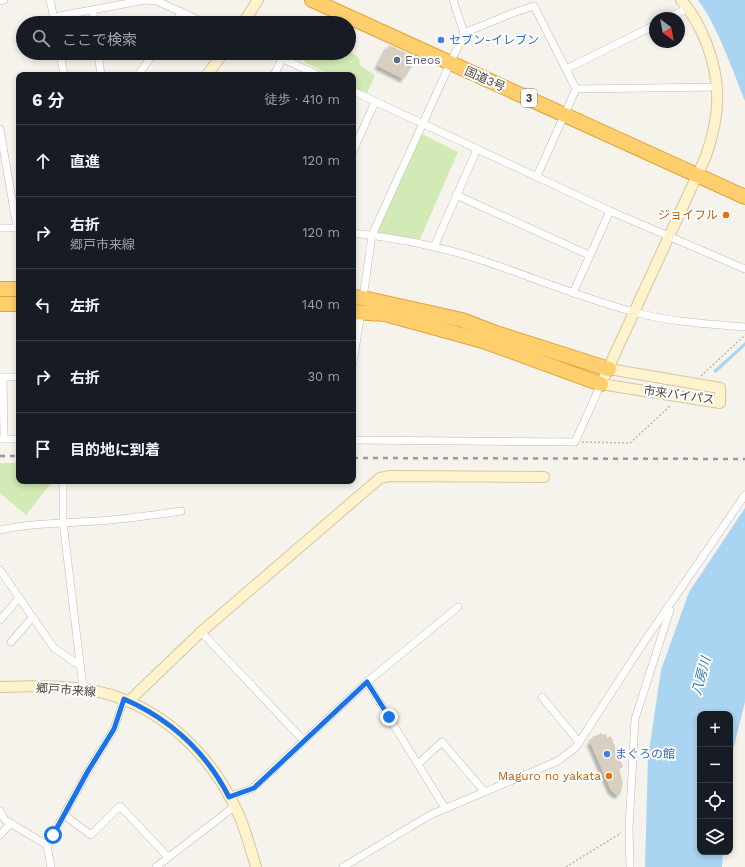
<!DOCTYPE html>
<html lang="ja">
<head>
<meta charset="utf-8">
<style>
  :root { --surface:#171b24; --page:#242831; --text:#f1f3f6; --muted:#9ea1a6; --line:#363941 }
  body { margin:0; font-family:"Work Sans","Noto Sans JP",sans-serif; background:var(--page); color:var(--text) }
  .controls { position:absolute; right:12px; bottom:12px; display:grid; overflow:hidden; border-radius:8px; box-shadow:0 2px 6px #0003 }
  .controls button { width:36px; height:36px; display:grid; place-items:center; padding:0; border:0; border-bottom:1px solid var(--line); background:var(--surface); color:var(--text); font:20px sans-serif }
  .compass { position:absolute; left:649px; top:12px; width:36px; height:36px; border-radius:50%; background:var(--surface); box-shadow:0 2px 6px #0003; rotate:148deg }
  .stop { position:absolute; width:12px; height:12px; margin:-9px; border:3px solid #1a73e8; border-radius:50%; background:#fff }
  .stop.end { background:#1a73e8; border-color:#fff; box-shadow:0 1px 4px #0008 }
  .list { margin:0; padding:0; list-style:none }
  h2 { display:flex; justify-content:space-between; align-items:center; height:52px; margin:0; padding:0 16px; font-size:17px }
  h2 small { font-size:13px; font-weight:400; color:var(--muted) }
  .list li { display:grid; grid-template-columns:26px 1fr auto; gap:12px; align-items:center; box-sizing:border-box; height:72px; padding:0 16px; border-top:1px solid var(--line) }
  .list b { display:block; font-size:15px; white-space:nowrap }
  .list p { margin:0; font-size:13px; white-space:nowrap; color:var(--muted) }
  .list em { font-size:13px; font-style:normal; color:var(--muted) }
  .icon { flex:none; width:22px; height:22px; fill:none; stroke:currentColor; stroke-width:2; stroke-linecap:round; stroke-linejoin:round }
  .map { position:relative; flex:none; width:745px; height:867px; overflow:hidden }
  .search { position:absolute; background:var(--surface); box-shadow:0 2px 6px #0003; left:16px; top:16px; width:340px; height:44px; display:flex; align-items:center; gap:10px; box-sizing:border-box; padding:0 14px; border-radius:22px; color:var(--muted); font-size:15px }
  .panel { position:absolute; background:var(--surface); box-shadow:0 2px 6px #0003; left:16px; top:72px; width:340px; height:412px; border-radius:8px }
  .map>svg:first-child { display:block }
  .green { fill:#d2eab5 }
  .water { fill:#a9d4f2 }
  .building { fill:#d8cfc1; filter:url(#shadow) }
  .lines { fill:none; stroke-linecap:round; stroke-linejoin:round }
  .street-casing { stroke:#c2bbae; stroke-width:8 }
  .secondary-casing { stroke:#d6c79b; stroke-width:12 }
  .highway-casing { stroke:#e0a43c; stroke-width:16 }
  .path { stroke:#c4b79f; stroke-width:1.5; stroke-dasharray:2 2; stroke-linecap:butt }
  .street { stroke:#fff; stroke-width:7 }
  .secondary { stroke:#fff3cd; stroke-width:10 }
  .highway { stroke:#ffcf6e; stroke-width:14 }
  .rail { stroke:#9a9a9a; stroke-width:2.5; stroke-dasharray:5 5; stroke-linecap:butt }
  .route { stroke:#1a73e8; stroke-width:5 }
  .shop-dot { fill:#3f7fe0; stroke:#fff; stroke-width:1.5 }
  .service-dot { fill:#5c6f8a; stroke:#fff; stroke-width:1.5 }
  .food-dot { fill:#e8710a; stroke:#fff; stroke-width:1.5 }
  .labels { text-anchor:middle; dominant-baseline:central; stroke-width:4; stroke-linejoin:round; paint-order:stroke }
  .shield { fill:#fff; stroke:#817c74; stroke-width:1 }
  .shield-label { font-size:11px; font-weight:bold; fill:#4b4439 }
  .shop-label { font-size:12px; fill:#366cbe; stroke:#fff; text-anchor:start }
  .service-label { font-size:12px; fill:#4e5e75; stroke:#fff; text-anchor:start }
  .street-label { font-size:12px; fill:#4b4439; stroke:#fff }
  .food-label { font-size:12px; fill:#c56008; stroke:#fff; text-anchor:end }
  .water-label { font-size:13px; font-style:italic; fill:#2e7ab2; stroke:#fff }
</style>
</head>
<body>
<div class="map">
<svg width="745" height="867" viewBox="0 0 745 867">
  <defs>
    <filter id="shadow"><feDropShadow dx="-3.5" dy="3.5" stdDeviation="1" flood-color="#0004"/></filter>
  </defs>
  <rect width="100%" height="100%" fill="#f6f3ec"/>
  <!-- green -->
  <g class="green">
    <polygon points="349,51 359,58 360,65 375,76 367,93 353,87 353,75 330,75 304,62 308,53 349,53"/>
    <polygon points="422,134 458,152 420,239 376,233"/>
    <polygon points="0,463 19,463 19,481 53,481 26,515 0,493"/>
  </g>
  <!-- water -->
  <g class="water">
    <path d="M698,0H745V101C733,71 717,25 698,0Z"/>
    <polygon points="745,342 745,346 716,373 713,371"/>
    <polygon points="745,508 745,702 730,762 730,714 700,714 700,852 723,852 722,867 645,867 648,758 661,670 689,592"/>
  </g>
  <!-- building -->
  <g class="building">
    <polygon points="389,45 417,58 404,79 378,66"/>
    <polygon points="602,733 603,735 606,734 607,738 611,736 623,767 619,769 623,783 620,795 617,795 611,790 590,741 594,740 592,737"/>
  </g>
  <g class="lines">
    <!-- street casing -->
    <g class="street-casing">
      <g id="street">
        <polyline points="50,0 55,23"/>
        <polyline points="0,1 4,0"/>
        <polyline points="93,11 94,23"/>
        <polyline points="54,17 145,0 157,1 205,23"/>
        <polyline points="668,18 688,8"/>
        <polyline points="175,23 182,12"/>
        <polyline points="464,33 513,13 534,6 576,89 537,176"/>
        <polyline points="60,53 64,75"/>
        <polyline points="98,53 101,75"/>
        <polyline points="270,53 318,75"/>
        <polyline points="566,69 655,25"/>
        <polyline points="138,75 154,53"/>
        <polyline points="274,75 282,59"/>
        <polyline points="576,89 718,87"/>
        <polyline points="353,91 610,211 745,269"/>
        <polyline points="0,129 17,228"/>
        <polyline points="353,151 375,102"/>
        <polyline points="456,195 589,255"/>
        <polyline points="0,228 19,228"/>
        <path d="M353,233C396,238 440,246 481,260C532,277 582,298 634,312C669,322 708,324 745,327"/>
        <polyline points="434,247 477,149"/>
        <polyline points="573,293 610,211"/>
        <polyline points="363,298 372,235 464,33 453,0"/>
        <polyline points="353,363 361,312"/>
        <polyline points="0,377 19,377"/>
        <polyline points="3,377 4,439"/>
        <polyline points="0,439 19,439"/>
        <polyline points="353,440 575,442 601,384"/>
        <polyline points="63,481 63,522 83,688"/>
        <path d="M0,530C32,523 65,523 98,521C126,519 154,515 181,511"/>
        <polyline points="0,570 54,648 79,665"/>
        <polyline points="0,620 19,598"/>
        <polyline points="201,632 304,741"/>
        <polyline points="11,642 32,618"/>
        <polyline points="367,682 445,808"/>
        <polyline points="542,697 579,742"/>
        <polyline points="418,764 442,742 484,791"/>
        <polyline points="229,797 253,788 367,682 458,607"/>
        <polyline points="0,811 5,820 47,845"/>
        <polyline points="64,815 91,835 120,806 168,857"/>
        <polyline points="0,835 11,823"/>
        <polyline points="51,867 47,845 88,771 114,729 124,699"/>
        <polyline points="156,867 235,806"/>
        <polyline points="343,867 430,815 558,761 576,747 644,642 745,495"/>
        <polyline points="630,867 629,828 635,719 670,610"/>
      </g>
    </g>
    <!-- secondary casing -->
    <g class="secondary-casing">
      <g id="secondary">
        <polyline points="243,23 258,0"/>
        <polyline points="207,75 223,53"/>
        <path d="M609,369L720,388V403L601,384L706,156C720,115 722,83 706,42C700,27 692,12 681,0"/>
        <path d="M0,687C25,686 61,685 85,689C156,700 210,751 239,815C246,832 251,850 256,867"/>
        <polyline points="129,701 201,632 380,478 390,476 544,477"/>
      </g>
    </g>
    <!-- highway casing -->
    <g class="highway-casing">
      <g id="highway">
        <polyline points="312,0 745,197"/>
        <polyline points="0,289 19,289"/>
        <polyline points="353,297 363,298 462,320 496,333 609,369"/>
        <polyline points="0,304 19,304"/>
        <polyline points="353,312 385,314 483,341 601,384"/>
      </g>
    </g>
    <!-- path -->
    <g class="path">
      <polyline points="701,376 745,335"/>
      <polyline points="582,442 630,443 671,405"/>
      <polyline points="566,867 621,833"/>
    </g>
    <!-- street -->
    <use href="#street" class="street"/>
    <!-- secondary -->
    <use href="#secondary" class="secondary"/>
    <!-- highway -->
    <use href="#highway" class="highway"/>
    <!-- rail -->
    <g class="rail">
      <polyline points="0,456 19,456"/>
      <polyline points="353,458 745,459"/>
    </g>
  </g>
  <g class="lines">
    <!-- route -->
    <path class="route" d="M53,835L88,771L114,729L124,699C170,719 206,752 229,797L254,788L367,682L389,717"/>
  </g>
  <!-- markers -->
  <g class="shop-dot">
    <circle cx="441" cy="40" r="4"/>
    <circle cx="607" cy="754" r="4"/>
  </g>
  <circle class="service-dot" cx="397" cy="60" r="4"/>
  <g class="food-dot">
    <circle cx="726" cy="215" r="4"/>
    <circle cx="609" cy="776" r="4"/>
  </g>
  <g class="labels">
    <!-- shield labels -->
    <rect class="shield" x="521" y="89" width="16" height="18" rx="3"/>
    <g class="shield-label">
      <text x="529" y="98">3</text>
    </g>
    <!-- shop labels -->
    <g class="shop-label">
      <text x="449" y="40">セブン-イレブン</text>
      <text x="615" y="754">まぐろの館</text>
    </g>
    <!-- service labels -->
    <g class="service-label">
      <text x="405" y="60">Eneos</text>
    </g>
    <!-- street labels -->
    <g class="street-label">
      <text transform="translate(485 79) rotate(24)">国道3号</text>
      <text transform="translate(679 395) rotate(8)">市来バイパス</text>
      <text transform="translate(66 690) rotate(4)">郷戸市来線</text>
    </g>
    <!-- food labels -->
    <g class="food-label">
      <text x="718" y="215">ジョイフル</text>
      <text x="601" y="776">Maguro no yakata</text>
    </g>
    <!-- water labels -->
    <g class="water-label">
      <text transform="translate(701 676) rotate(-75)">八房川</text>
    </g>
  </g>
</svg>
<div class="controls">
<button>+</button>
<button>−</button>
<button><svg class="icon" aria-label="locate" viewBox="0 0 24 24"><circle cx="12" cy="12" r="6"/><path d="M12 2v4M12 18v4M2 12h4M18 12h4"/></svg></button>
<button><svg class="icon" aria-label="layers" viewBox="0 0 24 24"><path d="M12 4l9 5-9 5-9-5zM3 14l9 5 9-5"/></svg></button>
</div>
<svg class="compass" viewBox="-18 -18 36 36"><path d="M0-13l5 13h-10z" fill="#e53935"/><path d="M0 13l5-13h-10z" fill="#9ea1a6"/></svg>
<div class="stop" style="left:53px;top:835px"></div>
<div class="stop end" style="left:389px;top:717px"></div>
<div class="search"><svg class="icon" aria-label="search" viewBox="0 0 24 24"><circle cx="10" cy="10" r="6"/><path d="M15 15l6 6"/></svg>ここで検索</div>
<section class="panel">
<h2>6 分<small>徒歩 · 410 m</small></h2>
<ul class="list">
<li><svg class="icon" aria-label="ahead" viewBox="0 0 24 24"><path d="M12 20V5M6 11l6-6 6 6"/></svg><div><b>直進</b></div><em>120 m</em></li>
<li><svg class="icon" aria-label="right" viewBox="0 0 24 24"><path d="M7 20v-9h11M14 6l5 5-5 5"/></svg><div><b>右折</b><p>郷戸市来線</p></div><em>120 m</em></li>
<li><svg class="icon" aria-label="left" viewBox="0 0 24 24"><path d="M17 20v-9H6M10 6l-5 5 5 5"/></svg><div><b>左折</b></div><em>140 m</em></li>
<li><svg class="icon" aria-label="right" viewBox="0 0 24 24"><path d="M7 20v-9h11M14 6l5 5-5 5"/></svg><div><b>右折</b></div><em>30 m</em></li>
<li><svg class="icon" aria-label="arrive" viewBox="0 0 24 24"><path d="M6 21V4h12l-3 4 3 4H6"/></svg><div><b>目的地に到着</b></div></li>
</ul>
</section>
</div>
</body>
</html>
